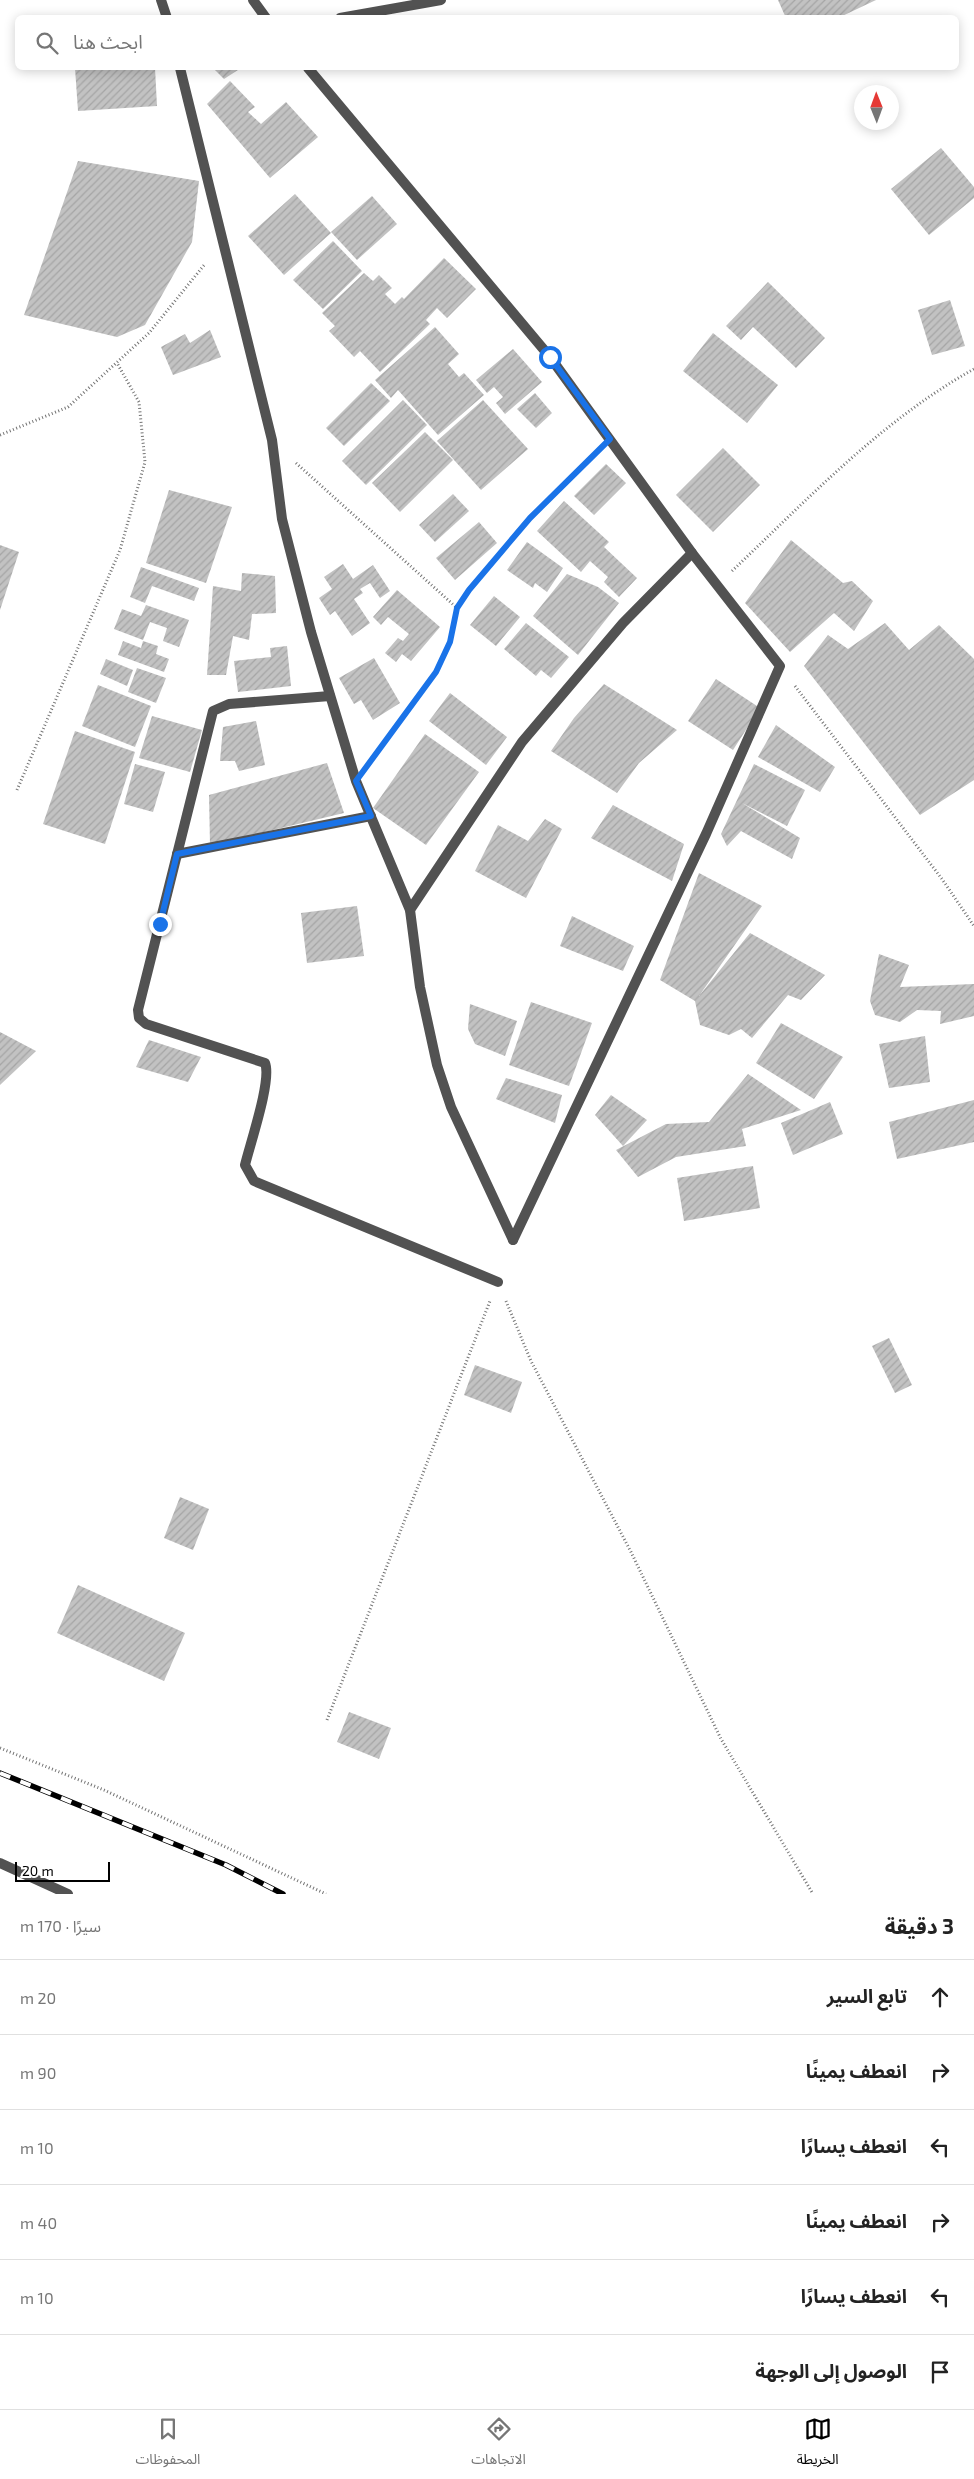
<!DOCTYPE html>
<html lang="ar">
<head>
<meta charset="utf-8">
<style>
  :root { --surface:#fff; --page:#f6f6f6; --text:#222; --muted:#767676; --line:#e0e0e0; --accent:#000 }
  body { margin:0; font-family:"Exo 2","Noto Sans Arabic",sans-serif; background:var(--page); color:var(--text); direction:rtl }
  .compass { position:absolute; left:854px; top:85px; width:45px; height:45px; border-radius:50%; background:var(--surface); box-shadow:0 2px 12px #0003; rotate:359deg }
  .scale { position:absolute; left:15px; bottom:12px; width:95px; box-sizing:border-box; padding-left:5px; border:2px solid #000; border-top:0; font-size:14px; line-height:18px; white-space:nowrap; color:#000; -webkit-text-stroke:4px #fff; paint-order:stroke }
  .stop { position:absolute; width:15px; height:15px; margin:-11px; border:4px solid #1a73e8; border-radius:50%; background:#fff }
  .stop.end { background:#1a73e8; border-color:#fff; box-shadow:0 1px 5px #0008 }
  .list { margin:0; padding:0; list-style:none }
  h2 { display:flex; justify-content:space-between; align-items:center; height:65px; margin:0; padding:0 20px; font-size:21px }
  h2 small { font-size:16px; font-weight:400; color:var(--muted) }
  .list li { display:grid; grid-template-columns:32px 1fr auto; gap:15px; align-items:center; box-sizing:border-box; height:75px; padding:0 20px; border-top:1px solid var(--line) }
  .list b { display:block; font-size:19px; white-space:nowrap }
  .list em { font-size:16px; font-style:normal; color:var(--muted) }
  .icon { flex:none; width:28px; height:28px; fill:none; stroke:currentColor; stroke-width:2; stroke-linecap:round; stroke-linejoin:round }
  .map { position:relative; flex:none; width:974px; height:1894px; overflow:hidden; direction:ltr }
  .search { position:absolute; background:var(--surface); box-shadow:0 2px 12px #0003; left:15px; right:15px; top:15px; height:55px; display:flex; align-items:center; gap:12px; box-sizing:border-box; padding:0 18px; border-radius:8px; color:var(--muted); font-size:19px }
  .sheet { height:515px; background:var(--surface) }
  nav { display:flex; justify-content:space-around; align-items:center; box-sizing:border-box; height:70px; border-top:1px solid var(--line); background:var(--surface); font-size:14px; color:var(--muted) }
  nav a { display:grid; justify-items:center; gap:2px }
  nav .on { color:var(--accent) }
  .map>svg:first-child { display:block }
  .building { fill:url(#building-hatch) }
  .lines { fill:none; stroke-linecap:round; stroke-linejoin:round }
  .path { stroke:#747474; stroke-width:3; stroke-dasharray:1 2.5; stroke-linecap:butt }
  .minor { stroke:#525252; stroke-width:10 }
  .rail-casing { stroke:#000; stroke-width:5.5 }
  .rail { stroke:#fff; stroke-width:4; stroke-dasharray:11; stroke-linecap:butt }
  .route { stroke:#1a73e8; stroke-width:6 }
</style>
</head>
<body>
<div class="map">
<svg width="974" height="1894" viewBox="0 0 974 1894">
  <defs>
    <pattern id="building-hatch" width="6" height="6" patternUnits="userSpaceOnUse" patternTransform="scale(1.25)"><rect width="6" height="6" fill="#c2c2c2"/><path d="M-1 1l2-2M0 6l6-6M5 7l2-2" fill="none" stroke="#a5a5a5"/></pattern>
  </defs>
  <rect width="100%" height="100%" fill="#fff"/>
  <!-- building -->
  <g class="building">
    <polygon points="778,0 876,0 838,18 786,18"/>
    <polygon points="75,68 155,68 157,106 78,111"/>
    <polygon points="213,68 241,68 224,79"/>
    <polygon points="230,81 255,107 248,112 261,124 286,102 318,137 270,178 207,104"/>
    <polygon points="941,148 974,187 974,198 929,235 891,189"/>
    <polygon points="78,161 199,181 192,242 145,325 117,337 24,315"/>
    <polygon points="295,194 331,233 284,275 248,236"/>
    <polygon points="372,196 397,224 357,260 331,232"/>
    <polygon points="333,241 362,271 323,309 293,280"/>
    <polygon points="444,258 476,289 447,318 437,308 426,320 418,312 430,324 380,372 360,351 354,357 329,331 335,326 322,313 364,273 373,281 379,275 392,288 385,294 395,304 402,297 404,299"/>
    <polygon points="768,282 825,338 796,368 753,327 741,340 726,326"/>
    <polygon points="950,300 965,346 932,355 918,310"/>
    <polygon points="435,327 459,354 448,364 459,377 464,373 484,395 438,435 398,390 391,398 375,380"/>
    <polygon points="210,330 221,357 173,375 161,347 185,334 190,343"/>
    <polygon points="713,333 778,385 747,423 683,371"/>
    <polygon points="513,349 542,382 505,414 496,403 503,397 494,387 487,393 476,380"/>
    <polygon points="371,383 390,401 344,446 326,428"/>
    <polygon points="535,393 552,413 536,428 517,409"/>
    <polygon points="403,400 427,425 366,485 342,461"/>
    <polygon points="483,400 528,449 481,490 437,441"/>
    <polygon points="425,432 453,460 400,512 372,483"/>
    <polygon points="723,448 760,485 713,532 676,495"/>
    <polygon points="606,464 626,483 594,515 574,496"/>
    <polygon points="169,490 232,507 206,583 146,563"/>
    <polygon points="453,494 469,511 435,542 419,525"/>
    <polygon points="564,501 609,542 604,547 637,578 619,597 604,582 608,577 590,561 581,572 537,531"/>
    <polygon points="479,522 497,543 455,580 436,558"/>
    <polygon points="791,540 843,583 852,581 873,601 854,631 834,613 790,652 745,603"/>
    <polygon points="527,542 563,568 547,592 535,583 533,588 507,570"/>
    <polygon points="0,545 19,552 0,610"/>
    <polygon points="343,564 353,579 373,565 390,591 380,598 370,583 360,589 363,593 354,599 370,623 352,636 335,611 330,615 319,598 332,589 324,577"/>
    <polygon points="141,567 199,588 194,601 152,586 145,603 130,597"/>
    <polygon points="242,573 275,576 276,613 252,614 249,640 233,636 226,675 207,675 213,586 241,591"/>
    <polygon points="567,574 598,587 619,603 578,655 533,616"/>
    <polygon points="397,590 440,627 411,661 402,654 396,662 385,653 398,638 403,641 409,634 388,617 381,625 373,617"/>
    <polygon points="494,596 520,617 496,646 470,625"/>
    <polygon points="146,605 189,620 179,647 163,641 167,628 150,622 143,640 114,629 122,609 141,616"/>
    <polygon points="526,623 569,657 551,678 541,670 536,676 504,649"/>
    <polygon points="885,623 909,650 939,625 974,659 974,780 920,815 804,666 828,635 848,649"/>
    <polygon points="123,641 141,648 143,641 158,646 156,654 169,659 164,672 118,655"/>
    <polygon points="287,646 291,686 238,692 234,661 271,657 270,648"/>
    <polygon points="374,658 400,703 373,720 361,700 354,704 339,678"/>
    <polygon points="106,659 133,670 127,686 100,674"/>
    <polygon points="137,668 166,678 156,703 128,692"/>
    <polygon points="716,679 760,708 733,750 688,721"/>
    <polygon points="604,684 677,730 639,763 617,793 551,751 574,718"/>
    <polygon points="98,685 151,706 135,747 82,726"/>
    <polygon points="450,693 507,737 486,765 429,721"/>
    <polygon points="152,716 202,730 190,772 139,758"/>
    <polygon points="256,721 265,765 239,771 235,761 220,761 223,727"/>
    <polygon points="776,725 835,767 820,792 758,757"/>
    <polygon points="75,731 135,752 105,844 43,824"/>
    <polygon points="425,734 479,772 426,845 373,808"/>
    <polygon points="327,763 344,813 210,845 209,795"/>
    <polygon points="135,764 165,772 153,812 124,804"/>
    <polygon points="754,764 805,790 787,826 742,803 800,838 792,859 741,831 727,846 721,834"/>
    <polygon points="613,805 684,844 672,881 591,838"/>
    <polygon points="545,819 562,829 526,898 475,871 498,825 528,841"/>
    <polygon points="699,873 762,906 699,996 750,933 825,975 801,1000 788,995 752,1038 741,1029 729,1035 700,1025 695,1001 660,980"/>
    <polygon points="357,906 364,956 307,963 301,913"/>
    <polygon points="572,916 634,946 623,971 560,946"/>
    <polygon points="879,954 909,965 900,987 974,984 974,1016 940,1024 941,1011 917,1010 900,1022 875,1015 870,1001"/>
    <polygon points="531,1002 592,1023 569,1086 509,1065"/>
    <polygon points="470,1004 517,1021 505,1056 475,1044 468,1029"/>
    <polygon points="781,1023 843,1057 814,1099 756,1063"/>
    <polygon points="0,1032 36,1051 0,1085"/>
    <polygon points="925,1036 930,1082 889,1088 879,1044"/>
    <polygon points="149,1040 201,1057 188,1082 136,1067"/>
    <polygon points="748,1074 801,1110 742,1129 746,1146 676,1157 638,1177 616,1150 666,1124 709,1122"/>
    <polygon points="506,1078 562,1095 555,1123 496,1099"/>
    <polygon points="611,1095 647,1120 623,1146 595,1115"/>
    <polygon points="974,1100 974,1142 897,1159 889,1122"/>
    <polygon points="830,1102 843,1134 793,1155 781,1123"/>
    <polygon points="753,1166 760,1208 684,1221 677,1178"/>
    <polygon points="889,1338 912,1385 895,1393 872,1346"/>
    <polygon points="475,1365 522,1382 511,1413 464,1395"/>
    <polygon points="180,1497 209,1509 193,1550 164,1538"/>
    <polygon points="78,1585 185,1633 164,1681 57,1633"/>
    <polygon points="349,1712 391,1728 379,1759 337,1742"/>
  </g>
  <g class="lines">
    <!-- path -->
    <g class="path">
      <polyline points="0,435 68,407 149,333 205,264"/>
      <polyline points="296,463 457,608"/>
      <path d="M732,571C808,499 882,420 974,369"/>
      <polyline points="795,686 942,879 974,926"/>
      <polyline points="373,759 436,672 450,642 457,608 469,590 530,518 594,455"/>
      <polyline points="17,790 120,550 145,462 139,402 117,363"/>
      <polyline points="506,1301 531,1361 631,1552 721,1739 813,1894"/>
      <polyline points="327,1720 490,1301"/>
      <polyline points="0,1748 104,1790 326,1894"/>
    </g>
    <!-- minor -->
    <g class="minor">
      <polyline points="161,0 167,18"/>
      <polyline points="253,0 266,18"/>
      <polyline points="340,18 441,0"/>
      <polyline points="180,68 272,440 282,519 311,632 356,781 410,910 420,987 437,1065 451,1107 513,1240"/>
      <polyline points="308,68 550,357 692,553 780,666 706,834 513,1240"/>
      <path d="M330,696L229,704L213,711L138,1010L139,1018L146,1024L265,1063C272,1080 250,1144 245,1165L254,1181L498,1282"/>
      <polyline points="177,854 371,816"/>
      <polyline points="410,910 522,742 623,623 692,553"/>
      <polyline points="0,1863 68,1894"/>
    </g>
    <!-- rail casing -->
    <g class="rail-casing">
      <polyline id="rail" points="0,1773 226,1865 283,1894"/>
    </g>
    <!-- rail -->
    <use href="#rail" class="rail"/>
  </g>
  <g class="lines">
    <!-- route -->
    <polyline class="route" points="160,924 177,854 371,816 356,781 436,672 450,642 457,608 469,590 530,518 610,439 550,357"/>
  </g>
</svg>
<svg class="compass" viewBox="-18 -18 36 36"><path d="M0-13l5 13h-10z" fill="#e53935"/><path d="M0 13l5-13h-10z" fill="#767676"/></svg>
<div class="scale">20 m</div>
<div class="stop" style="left:550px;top:357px"></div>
<div class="stop end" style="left:160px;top:924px"></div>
<div class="search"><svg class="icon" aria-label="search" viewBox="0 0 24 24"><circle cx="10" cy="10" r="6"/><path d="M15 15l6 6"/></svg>ابحث هنا</div>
</div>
<section class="sheet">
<h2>3 دقيقة<small>سيرًا · 170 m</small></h2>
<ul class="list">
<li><svg class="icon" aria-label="ahead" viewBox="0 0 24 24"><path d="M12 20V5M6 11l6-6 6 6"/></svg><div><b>تابع السير</b></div><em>20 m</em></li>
<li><svg class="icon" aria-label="right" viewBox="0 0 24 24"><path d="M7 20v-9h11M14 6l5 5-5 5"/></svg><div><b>انعطف يمينًا</b></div><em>90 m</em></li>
<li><svg class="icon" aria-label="left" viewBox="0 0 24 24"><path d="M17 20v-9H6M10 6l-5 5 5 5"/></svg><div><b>انعطف يسارًا</b></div><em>10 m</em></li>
<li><svg class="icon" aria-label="right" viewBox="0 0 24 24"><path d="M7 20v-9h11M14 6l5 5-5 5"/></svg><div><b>انعطف يمينًا</b></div><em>40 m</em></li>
<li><svg class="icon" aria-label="left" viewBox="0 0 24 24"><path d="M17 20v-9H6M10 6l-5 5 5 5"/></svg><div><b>انعطف يسارًا</b></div><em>10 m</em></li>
<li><svg class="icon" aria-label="arrive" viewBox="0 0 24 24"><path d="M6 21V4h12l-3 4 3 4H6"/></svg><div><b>الوصول إلى الوجهة</b></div></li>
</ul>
</section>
<nav>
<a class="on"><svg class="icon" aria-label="map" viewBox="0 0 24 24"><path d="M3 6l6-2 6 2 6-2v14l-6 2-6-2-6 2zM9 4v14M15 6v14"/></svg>الخريطة</a>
<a><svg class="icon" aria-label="directions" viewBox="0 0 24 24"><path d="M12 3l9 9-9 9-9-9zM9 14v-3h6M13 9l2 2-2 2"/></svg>الاتجاهات</a>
<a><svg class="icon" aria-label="saved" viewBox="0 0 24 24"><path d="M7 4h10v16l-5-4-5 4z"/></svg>المحفوظات</a>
</nav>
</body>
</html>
